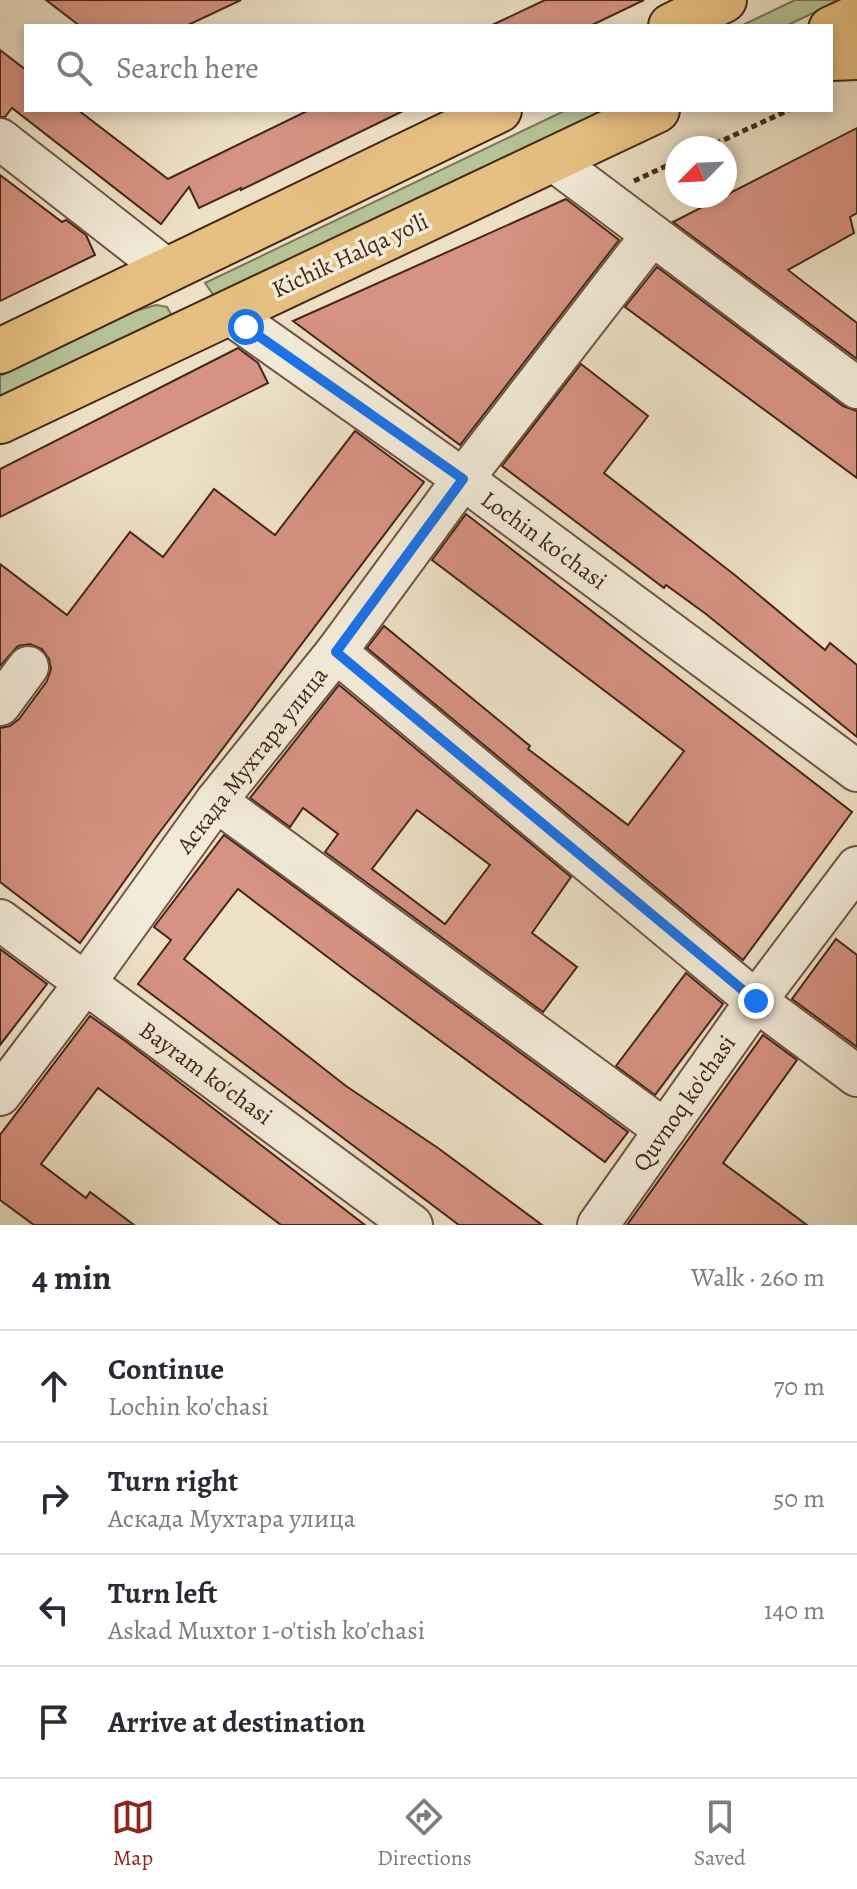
<!DOCTYPE html>
<html lang="en">
<head>
<meta charset="utf-8">
<style>
  :root { --surface:#fff; --page:#f2f2f3; --text:#2b2b33; --muted:#7c7c81; --line:#e1e1e2; --accent:#8f2418 }
  body { margin:0; font-family:Alegreya,serif; background:var(--page); color:var(--text) }
  .compass { position:absolute; left:665px; top:136px; width:72px; height:72px; border-radius:50%; background:var(--surface); box-shadow:0 4px 12px #0003; rotate:246deg }
  .stop { position:absolute; width:24px; height:24px; margin:-18px; border:6px solid #1a73e8; border-radius:50%; background:#fff }
  .stop.end { background:#1a73e8; border-color:#fff; box-shadow:0 2px 8px #0008 }
  .list { margin:0; padding:0; list-style:none }
  h2 { display:flex; justify-content:space-between; align-items:center; height:104px; margin:0; padding:0 32px; font-size:34px }
  h2 small { font-size:26px; font-weight:400; color:var(--muted) }
  .list li { display:grid; grid-template-columns:52px 1fr auto; gap:24px; align-items:center; box-sizing:border-box; height:112px; padding:0 32px; border-top:2px solid var(--line) }
  .list b { display:block; font-size:30px; white-space:nowrap }
  .list p { margin:0; font-size:26px; white-space:nowrap; color:var(--muted) }
  .list em { font-size:26px; font-style:normal; color:var(--muted) }
  .icon { flex:none; width:44px; height:44px; fill:none; stroke:currentColor; stroke-width:2; stroke-linecap:round; stroke-linejoin:round }
  .map { position:relative; flex:none; width:857px; height:1225px; overflow:hidden }
  .search { position:absolute; background:var(--surface); box-shadow:0 4px 12px #0003; left:24px; right:24px; top:24px; height:88px; display:flex; align-items:center; gap:20px; box-sizing:border-box; padding:0 28px; border-radius:0px; color:var(--muted); font-size:30px }
  .sheet { height:552px; background:var(--surface) }
  nav { display:flex; justify-content:space-around; align-items:center; box-sizing:border-box; height:112px; border-top:2px solid var(--line); background:var(--surface); font-size:22px; color:var(--muted) }
  nav a { display:grid; justify-items:center; gap:4px }
  nav .on { color:var(--accent) }
  .map>svg:first-child { display:block }
  .green { fill:#b5c397; stroke:#7c7558; stroke-width:2 }
  .building { fill:#d69282; stroke:#432718; stroke-width:2; fill-rule:evenodd }
  .lines { fill:none; stroke-linecap:round; stroke-linejoin:round }
  .minor-casing { stroke:#6e5544; stroke-width:44 }
  .major-casing { stroke:#432718; stroke-width:48 }
  .highway-casing { stroke:#432718; stroke-width:48 }
  .path { stroke:#432718; stroke-width:5; stroke-dasharray:6 4; stroke-linecap:butt }
  .minor { stroke:#f3ebda; stroke-width:40 }
  .major { stroke:#e6c083; stroke-width:44 }
  .highway { stroke:#e6c083; stroke-width:44 }
  .route { stroke:#1a73e8; stroke-width:10 }
  .labels { text-anchor:middle; dominant-baseline:central; stroke-width:7; stroke-linejoin:round; paint-order:stroke }
  .street-label { font-size:24px; fill:#432718; stroke:#f3ebda }
</style>
</head>
<body>
<div class="map">
<svg width="857" height="1225" viewBox="0 0 857 1225">
  <rect width="100%" height="100%" fill="#ede0c6"/>
  <filter id="stains"><feTurbulence type="fractalNoise" baseFrequency=".0025" numOctaves="4"/><feColorMatrix values="0 0 0 0 .2 0 0 0 0 .09 0 0 0 0 .02 0 0 0 .5 -.17"/></filter>
  <radialGradient id="worn" r=".72"><stop offset=".6" stop-color="#630" stop-opacity="0"/><stop offset="1" stop-color="#630" stop-opacity=".3"/></radialGradient>
  <!-- green -->
  <g class="green">
    <polygon points="795,0 840,0 786,26 741,26"/>
    <polygon points="566,110 610,110 214,296 205,283"/>
    <polygon points="156,305 167,307 171,314 167,323 0,402 0,376 135,311"/>
  </g>
  <!-- building -->
  <g class="building">
    <polygon points="46,0 241,0 186,26 80,26"/>
    <polygon points="545,0 644,0 590,26 490,26"/>
    <polygon points="0,50 26,70 26,110 78,110 168,179 309,110 405,110 241,190 241,188 199,208 189,187 161,224 12,108 5,117 0,117"/>
    <polygon points="857,128 857,213 850,217 854,233 788,270 857,323 857,359 673,222"/>
    <polygon points="0,175 62,222 66,220 86,235 95,255 0,301"/>
    <polygon points="566,199 619,240 460,445 293,321"/>
    <polygon points="657,267 843,406 857,411 857,478 625,307"/>
    <polygon points="238,348 258,363 268,383 0,517 0,469"/>
    <polygon points="581,364 648,416 604,473 736,576 825,650 830,643 857,665 857,737 706,614 666,585 664,588 502,466"/>
    <polygon points="355,431 424,482 156,837 80,943 0,882 0,728 10,726 19,719 47,681 51,669 49,659 42,649 30,644 18,646 0,666 0,564 67,615 130,532 163,557 214,489 275,535"/>
    <polygon points="466,514 852,812 743,960 367,648 384,626 530,746 528,749 628,825 684,751 432,560"/>
    <path d="M339,685L571,877L532,933L577,967L543,1012L325,852L338,834L303,808L290,827L250,798ZM417,810L490,865L445,924L372,869Z"/>
    <polygon points="224,835 628,1132 605,1162 354,977 238,889 184,959 346,1086 438,1148 542,1225 459,1225 138,984 171,940 154,927"/>
    <polygon points="836,939 857,955 857,1047 792,999"/>
    <polygon points="0,949 47,984 0,1045"/>
    <polygon points="686,973 723,1004 655,1095 616,1066"/>
    <polygon points="90,1016 128,1043 365,1225 281,1225 98,1088 41,1164 86,1198 90,1192 134,1225 34,1225 0,1200 0,1135"/>
    <polygon points="763,1035 797,1060 723,1163 807,1225 627,1225"/>
  </g>
  <g class="lines">
    <!-- minor casing -->
    <g class="minor-casing">
      <g id="minor">
        <polyline points="0,139 169,271"/>
        <polyline points="551,159 857,388"/>
        <polyline points="228,313 463,479 857,771"/>
        <polyline points="336,652 756,1001 857,1076"/>
        <polyline points="0,705 28,667"/>
        <polyline points="216,801 665,1130"/>
        <polyline points="0,920 412,1225"/>
        <polyline points="0,1095 85,983 216,801 336,652 463,479 652,235"/>
        <polyline points="598,1225 756,1001 857,867"/>
      </g>
    </g>
    <!-- major casing -->
    <g class="major-casing">
      <polyline id="major" points="831,58 857,57"/>
    </g>
    <!-- highway casing -->
    <g class="highway-casing">
      <g id="highway">
        <polyline points="671,26 724,0"/>
        <polyline points="831,29 857,17"/>
        <polyline points="0,351 499,110"/>
        <polyline points="0,421 657,110"/>
      </g>
    </g>
    <!-- path -->
    <g class="path">
      <polyline points="706,148 789,110"/>
      <polyline points="634,181 677,161"/>
    </g>
    <!-- minor -->
    <use href="#minor" class="minor"/>
    <!-- major -->
    <use href="#major" class="major"/>
    <!-- highway -->
    <use href="#highway" class="highway"/>
  </g>
  <g class="lines">
    <!-- route -->
    <polyline class="route" points="246,327 463,479 336,652 756,1001"/>
  </g>
  <g class="labels">
    <!-- street labels -->
    <g class="street-label">
      <text transform="translate(350 255) rotate(-25)">Kichik Halqa yo'li</text>
      <text transform="translate(544 540) rotate(36)">Lochin ko'chasi</text>
      <text transform="translate(252 760) rotate(-52)">Аскада Мухтара улица</text>
      <text transform="translate(206 1073) rotate(36)">Bayram ko'chasi</text>
      <text transform="translate(684 1103) rotate(-55)">Quvnoq ko'chasi</text>
    </g>
  </g>
  <rect width="100%" height="100%" filter="url(#stains)"/>
  <rect width="100%" height="100%" fill="url(#worn)"/>
</svg>
<svg class="compass" viewBox="-18 -18 36 36"><path d="M0-13l5 13h-10z" fill="#e53935"/><path d="M0 13l5-13h-10z" fill="#7c7c81"/></svg>
<div class="stop" style="left:246px;top:327px"></div>
<div class="stop end" style="left:756px;top:1001px"></div>
<div class="search"><svg class="icon" aria-label="search" viewBox="0 0 24 24"><circle cx="10" cy="10" r="6"/><path d="M15 15l6 6"/></svg>Search here</div>
</div>
<section class="sheet">
<h2>4 min<small>Walk · 260 m</small></h2>
<ul class="list">
<li><svg class="icon" aria-label="ahead" viewBox="0 0 24 24"><path d="M12 20V5M6 11l6-6 6 6"/></svg><div><b>Continue</b><p>Lochin ko'chasi</p></div><em>70 m</em></li>
<li><svg class="icon" aria-label="right" viewBox="0 0 24 24"><path d="M7 20v-9h11M14 6l5 5-5 5"/></svg><div><b>Turn right</b><p>Аскада Мухтара улица</p></div><em>50 m</em></li>
<li><svg class="icon" aria-label="left" viewBox="0 0 24 24"><path d="M17 20v-9H6M10 6l-5 5 5 5"/></svg><div><b>Turn left</b><p>Askad Muxtor 1-o'tish ko'chasi</p></div><em>140 m</em></li>
<li><svg class="icon" aria-label="arrive" viewBox="0 0 24 24"><path d="M6 21V4h12l-3 4 3 4H6"/></svg><div><b>Arrive at destination</b></div></li>
</ul>
</section>
<nav>
<a class="on"><svg class="icon" aria-label="map" viewBox="0 0 24 24"><path d="M3 6l6-2 6 2 6-2v14l-6 2-6-2-6 2zM9 4v14M15 6v14"/></svg>Map</a>
<a><svg class="icon" aria-label="directions" viewBox="0 0 24 24"><path d="M12 3l9 9-9 9-9-9zM9 14v-3h6M13 9l2 2-2 2"/></svg>Directions</a>
<a><svg class="icon" aria-label="saved" viewBox="0 0 24 24"><path d="M7 4h10v16l-5-4-5 4z"/></svg>Saved</a>
</nav>
</body>
</html>
